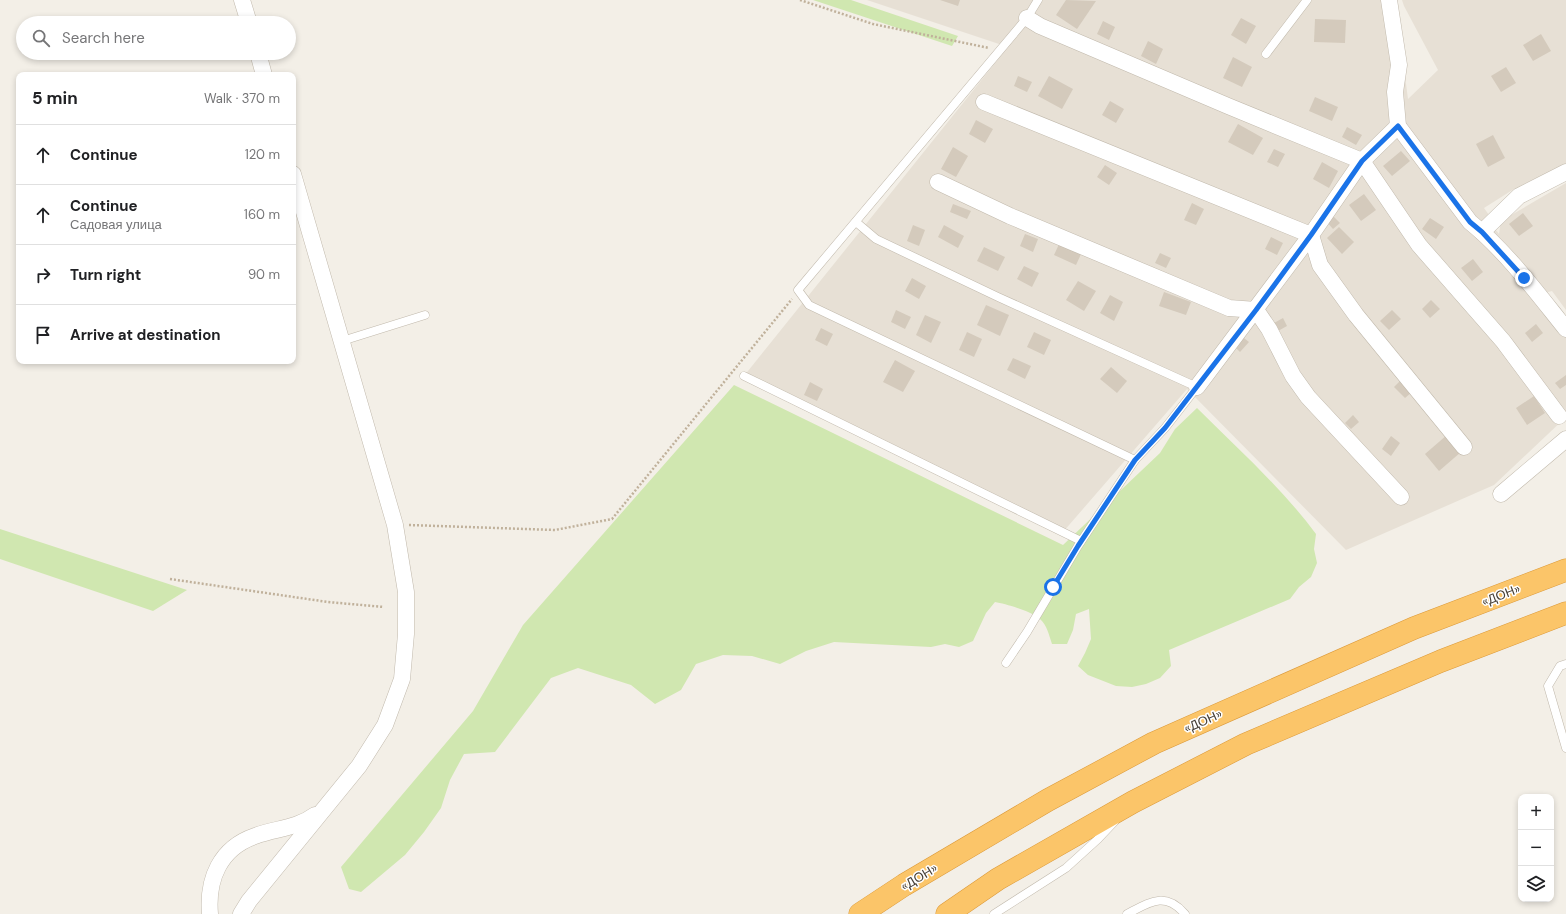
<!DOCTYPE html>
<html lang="en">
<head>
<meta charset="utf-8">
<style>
  :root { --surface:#fff; --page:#f6f6f6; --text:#202124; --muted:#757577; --line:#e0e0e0 }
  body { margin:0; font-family:"DM Sans",sans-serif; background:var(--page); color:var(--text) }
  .controls { position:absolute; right:12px; bottom:12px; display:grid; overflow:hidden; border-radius:8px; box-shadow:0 2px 6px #0003 }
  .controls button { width:36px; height:36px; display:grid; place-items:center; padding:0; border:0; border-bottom:1px solid var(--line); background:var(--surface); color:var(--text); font:20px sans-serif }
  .stop { position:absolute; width:12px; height:12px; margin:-9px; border:3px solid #1a73e8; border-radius:50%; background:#fff }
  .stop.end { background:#1a73e8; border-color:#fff; box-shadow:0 1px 4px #0008 }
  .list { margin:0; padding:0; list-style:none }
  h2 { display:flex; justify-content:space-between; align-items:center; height:52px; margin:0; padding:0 16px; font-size:17px }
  h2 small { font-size:13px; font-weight:400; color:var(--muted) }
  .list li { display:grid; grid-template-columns:26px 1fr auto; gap:12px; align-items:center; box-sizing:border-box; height:60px; padding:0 16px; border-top:1px solid var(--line) }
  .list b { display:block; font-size:15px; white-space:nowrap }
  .list p { margin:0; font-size:13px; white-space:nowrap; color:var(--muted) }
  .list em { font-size:13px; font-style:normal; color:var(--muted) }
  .icon { flex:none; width:22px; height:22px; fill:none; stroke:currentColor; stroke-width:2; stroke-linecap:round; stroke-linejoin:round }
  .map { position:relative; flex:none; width:1566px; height:914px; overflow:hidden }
  .search { position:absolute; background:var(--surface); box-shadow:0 2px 6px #0003; left:16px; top:16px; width:280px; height:44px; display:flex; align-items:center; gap:10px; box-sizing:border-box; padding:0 14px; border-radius:22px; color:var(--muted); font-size:15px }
  .panel { position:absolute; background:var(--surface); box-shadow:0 2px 6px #0003; left:16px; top:72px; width:280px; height:292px; border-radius:8px }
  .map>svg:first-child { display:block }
  .residential { fill:#e7e0d5 }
  .green { fill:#d0e7b0 }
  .building { fill:#d4cabc }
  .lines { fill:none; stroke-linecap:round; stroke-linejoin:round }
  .lane-casing { stroke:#c1b9ac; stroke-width:9 }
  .street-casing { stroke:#c1b9ac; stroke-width:17 }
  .highway-casing { stroke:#db9939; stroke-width:23 }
  .path { stroke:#c0b19b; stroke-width:2.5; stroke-dasharray:2 2; stroke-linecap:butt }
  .lane { stroke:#fff; stroke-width:8 }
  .street { stroke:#fff; stroke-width:16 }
  .highway { stroke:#fbc569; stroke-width:22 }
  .route { stroke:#1a73e8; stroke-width:5 }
  .labels { text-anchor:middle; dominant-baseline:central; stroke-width:3; stroke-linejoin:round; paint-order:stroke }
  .street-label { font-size:13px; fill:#463f36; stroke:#fff }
</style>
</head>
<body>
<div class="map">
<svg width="1566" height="914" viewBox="0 0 1566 914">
  <rect width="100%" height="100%" fill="#f3efe7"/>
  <!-- residential -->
  <polygon class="residential" points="867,0 1395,0 1408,99 1438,70 1404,6 1402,0 1566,0 1566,164 1516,192 1514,189 1484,208 1489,215 1486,217 1499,234 1501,221 1566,183 1566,310 1552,291 1545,293 1566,320 1566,417 1494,485 1346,550 1187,389 1063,532 744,376 1008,47"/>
  <!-- green -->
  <g class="green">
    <polygon points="813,0 851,0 958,36 952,46"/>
    <path d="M734,385L1063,545L1160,453L1175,429L1197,408C1237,448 1282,488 1316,534L1314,549L1317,563L1311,577L1299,587L1290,599L1169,650L1171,666L1160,678L1146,684L1132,687L1116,686L1088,675L1078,666L1085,653L1091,639L1089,609L1076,614L1073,630L1067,644H1052C1049,635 1047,625 1040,619C1031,611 1006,604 995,602L986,613L973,641L959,647L945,644L931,647L834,642L806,651L780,664L752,656L723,655L696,664L681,690L655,704L631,685L578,668L551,678L495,752L464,754L450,780L441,808L424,832L405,855L361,892L349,889L341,867L473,711L523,625Z"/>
    <polygon points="0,529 187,590 153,611 0,559"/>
  </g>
  <!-- building -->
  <g class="building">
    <polygon points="940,0 960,0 958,6"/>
    <polygon points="1066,0 1096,1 1077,29 1056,15"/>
    <polygon points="1241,18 1256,26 1246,44 1231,35"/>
    <polygon points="1315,19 1346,20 1345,43 1314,42"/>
    <polygon points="1103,21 1115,27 1109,40 1097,34"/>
    <polygon points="1541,34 1551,51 1533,61 1523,45"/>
    <polygon points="1148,41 1163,49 1156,64 1141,56"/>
    <polygon points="1233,57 1252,67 1242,87 1223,78"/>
    <polygon points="1506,67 1516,83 1501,92 1491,76"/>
    <polygon points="1018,76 1032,82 1027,92 1014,86"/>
    <polygon points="1049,76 1073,89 1062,109 1038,96"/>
    <polygon points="1315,97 1338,107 1332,121 1309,111"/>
    <polygon points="1110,101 1124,109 1116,123 1102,115"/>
    <polygon points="976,120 993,129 985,143 969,134"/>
    <polygon points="1238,124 1263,138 1253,155 1228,142"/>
    <polygon points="1347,127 1362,135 1356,145 1342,137"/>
    <polygon points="1493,135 1505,158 1488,167 1476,144"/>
    <polygon points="953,147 968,156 956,177 941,169"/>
    <polygon points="1274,149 1285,154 1278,167 1267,162"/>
    <polygon points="1401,151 1410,161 1392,176 1383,166"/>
    <polygon points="1322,162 1338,171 1329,188 1313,179"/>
    <polygon points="1105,165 1117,173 1109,185 1097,177"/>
    <polygon points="1364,194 1376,210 1361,221 1349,205"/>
    <polygon points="1192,203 1204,209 1196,225 1184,220"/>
    <polygon points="953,204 971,211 967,219 950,212"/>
    <polygon points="1523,213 1533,226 1519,236 1509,224"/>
    <polygon points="1332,215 1340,223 1333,229 1326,221"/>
    <polygon points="1430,218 1444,227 1436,239 1422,229"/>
    <polygon points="913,225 925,230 919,246 907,241"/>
    <polygon points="944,225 964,236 958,248 938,237"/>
    <polygon points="1339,227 1354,242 1342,254 1327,238"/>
    <polygon points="1025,234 1038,239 1033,252 1020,246"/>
    <polygon points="1271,237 1283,243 1277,255 1265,249"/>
    <polygon points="1060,242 1082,252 1076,265 1054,255"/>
    <polygon points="984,247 1005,257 998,271 977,261"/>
    <polygon points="1160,253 1171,258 1166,268 1155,263"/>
    <polygon points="1473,259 1483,272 1472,281 1461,268"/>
    <polygon points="1024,266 1039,273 1032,287 1017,279"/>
    <polygon points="912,278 926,286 919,299 905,291"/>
    <polygon points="1078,281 1096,291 1084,311 1066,300"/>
    <polygon points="1164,292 1191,302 1186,315 1159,306"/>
    <polygon points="1110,295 1123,302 1114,321 1100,313"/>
    <polygon points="1431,300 1440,309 1430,318 1422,309"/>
    <polygon points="986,305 1009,315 1000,336 977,325"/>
    <polygon points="896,310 911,317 905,329 891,322"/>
    <polygon points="1392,310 1401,319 1389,330 1380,321"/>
    <polygon points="925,315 941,322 931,343 916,335"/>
    <polygon points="1283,318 1287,326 1278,331 1274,323"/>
    <polygon points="1536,324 1543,333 1532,342 1525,333"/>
    <polygon points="821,328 833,334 827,346 815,340"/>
    <polygon points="967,332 982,339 974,357 959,350"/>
    <polygon points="1034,332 1051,340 1044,355 1027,347"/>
    <polygon points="1240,335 1249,342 1240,352 1232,344"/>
    <polygon points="1013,358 1031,366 1025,379 1007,370"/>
    <polygon points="895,360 915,371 903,392 883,382"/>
    <polygon points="1111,367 1127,381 1117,393 1100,379"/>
    <polygon points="1566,375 1566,385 1560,389 1555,383"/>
    <polygon points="1401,380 1412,392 1405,398 1394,387"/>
    <polygon points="810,382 823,389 817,401 804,395"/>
    <polygon points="1534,396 1545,413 1527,425 1516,408"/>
    <polygon points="1353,415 1359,422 1351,429 1345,423"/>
    <polygon points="1447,435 1461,452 1439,471 1425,454"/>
    <polygon points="1391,436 1400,443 1391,456 1382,449"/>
  </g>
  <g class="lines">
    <!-- lane casing -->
    <g class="lane-casing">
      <g id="lane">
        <polyline points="1038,0 1027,18 798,290 809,305 1135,460"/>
        <polyline points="1266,54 1307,0"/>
        <polyline points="856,222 876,239 998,297 1197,387 1165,428 1135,460 1078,546 1027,632 1006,663"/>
        <polyline points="342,341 425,315"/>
        <polyline points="744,376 1081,541"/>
        <polyline points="1566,664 1560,666 1548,686 1566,748"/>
        <polyline points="994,914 1066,868 1098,839 1115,821"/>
        <path d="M1127,914C1150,902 1165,891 1185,914"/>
      </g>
    </g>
    <!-- street casing -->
    <g class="street-casing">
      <g id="street">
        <polyline points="242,0 249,23"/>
        <path d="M1389,0L1399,65L1395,92L1398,126L1470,222C1506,251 1537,293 1566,329"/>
        <polyline points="1027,18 1040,26 1228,106 1362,161 1419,245 1503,341 1559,416"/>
        <polyline points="258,53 264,75"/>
        <polyline points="984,102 1311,235 1320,265 1356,315 1464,447"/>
        <polyline points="938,182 1010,216 1229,308 1256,310 1269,329 1293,376 1308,397 1401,497"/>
        <polyline points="1482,232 1519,196 1566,172"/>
        <polyline points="1197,387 1311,235 1362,161 1398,126"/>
        <polyline points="1501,494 1566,439"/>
        <path d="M210,914C207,879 220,848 255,836C276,828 296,829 315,815"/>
        <polyline points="241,914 249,901 359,766 385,725 402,679 406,634 406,592 395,525 293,174"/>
      </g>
    </g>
    <!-- highway casing -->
    <g class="highway-casing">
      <g id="highway">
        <polyline points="860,914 904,885 1048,800 1154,743 1414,628 1566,570"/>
        <polyline points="947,914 998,879 1133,802 1246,744 1441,661 1566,613"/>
      </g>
    </g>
    <!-- path -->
    <g class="path">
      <polyline points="800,0 873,24 989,48"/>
      <polyline points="409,525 555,530 612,519 792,299"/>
      <polyline points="170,579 328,602 384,607"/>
    </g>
    <!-- lane -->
    <use href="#lane" class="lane"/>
    <!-- street -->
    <use href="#street" class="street"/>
    <!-- highway -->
    <use href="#highway" class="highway"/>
  </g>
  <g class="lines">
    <!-- route -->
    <polyline class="route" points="1053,587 1078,546 1135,460 1165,428 1256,310 1311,235 1362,161 1398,126 1470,222 1482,232 1524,278"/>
  </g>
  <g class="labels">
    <!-- street labels -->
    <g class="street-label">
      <text transform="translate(1501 595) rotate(-21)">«ДОН»</text>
      <text transform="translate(1203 721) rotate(-24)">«ДОН»</text>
      <text transform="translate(919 877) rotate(-31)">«ДОН»</text>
    </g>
  </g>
</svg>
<div class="controls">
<button>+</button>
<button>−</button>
<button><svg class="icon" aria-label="layers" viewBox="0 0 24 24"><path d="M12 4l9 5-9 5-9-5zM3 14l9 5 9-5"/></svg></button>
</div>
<div class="stop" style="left:1053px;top:587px"></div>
<div class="stop end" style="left:1524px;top:278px"></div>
<div class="search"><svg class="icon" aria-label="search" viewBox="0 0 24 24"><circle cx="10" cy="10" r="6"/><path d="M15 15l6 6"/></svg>Search here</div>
<section class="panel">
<h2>5 min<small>Walk · 370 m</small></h2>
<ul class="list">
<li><svg class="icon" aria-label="ahead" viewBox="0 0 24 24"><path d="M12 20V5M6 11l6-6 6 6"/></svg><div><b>Continue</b></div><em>120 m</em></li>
<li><svg class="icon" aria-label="ahead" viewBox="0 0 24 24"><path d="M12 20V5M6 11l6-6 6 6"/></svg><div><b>Continue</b><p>Садовая улица</p></div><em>160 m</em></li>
<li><svg class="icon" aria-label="right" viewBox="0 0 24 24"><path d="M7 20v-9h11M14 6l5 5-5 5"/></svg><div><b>Turn right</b></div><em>90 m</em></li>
<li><svg class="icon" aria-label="arrive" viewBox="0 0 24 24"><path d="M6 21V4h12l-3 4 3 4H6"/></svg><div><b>Arrive at destination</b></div></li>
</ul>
</section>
</div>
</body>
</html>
